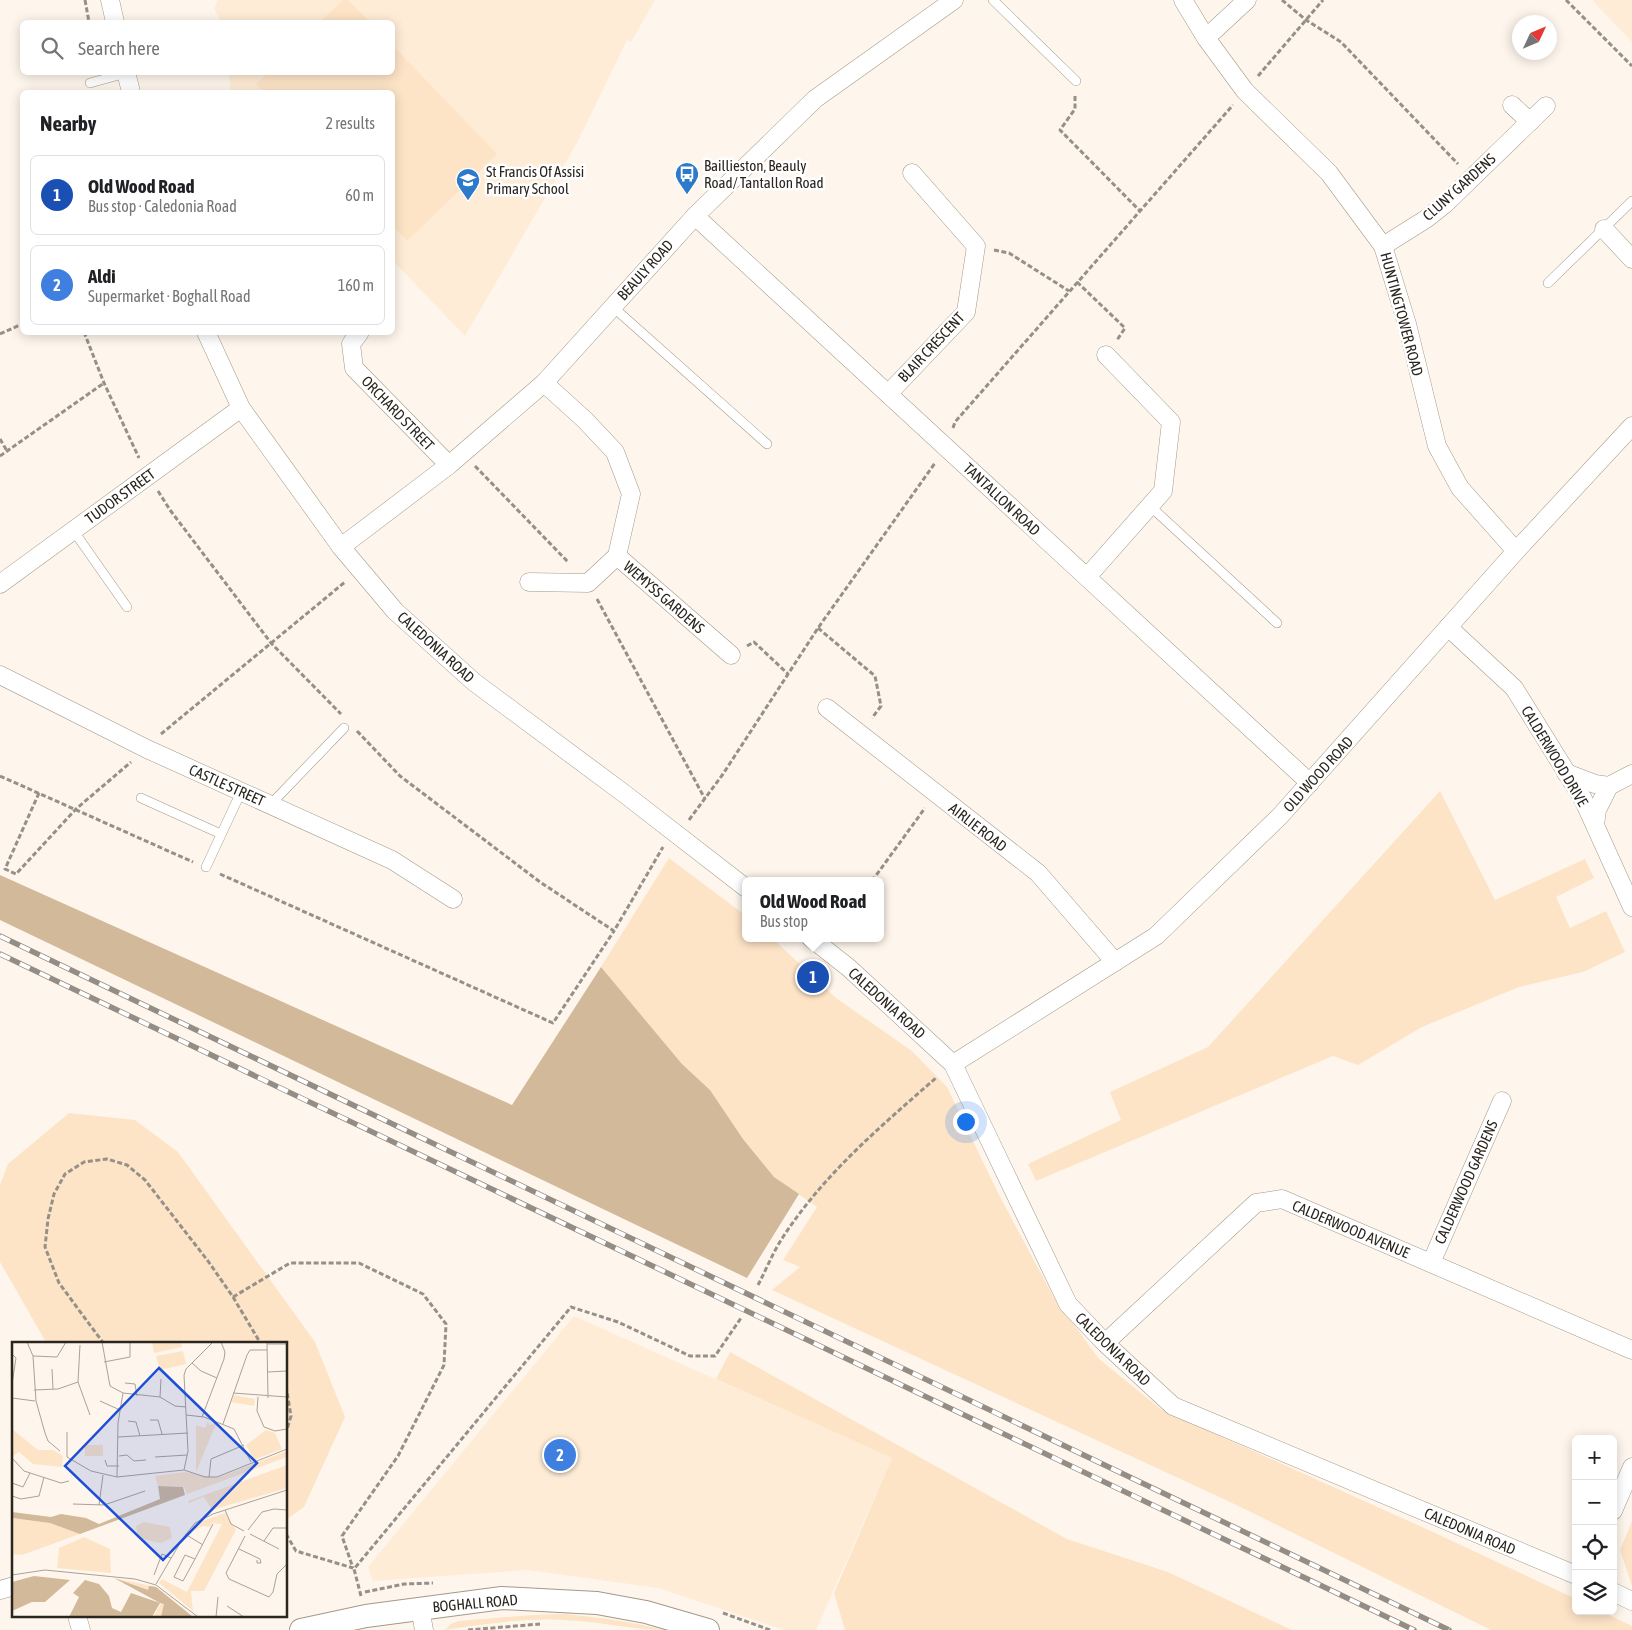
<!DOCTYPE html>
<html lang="en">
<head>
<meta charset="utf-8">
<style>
  :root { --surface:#fff; --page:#f6f6f6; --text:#202124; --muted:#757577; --line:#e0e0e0; --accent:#d93025 }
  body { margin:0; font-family:"Asap Condensed",sans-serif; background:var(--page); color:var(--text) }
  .controls { position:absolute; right:15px; bottom:15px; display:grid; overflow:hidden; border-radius:8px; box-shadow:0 2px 12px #0003 }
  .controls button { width:45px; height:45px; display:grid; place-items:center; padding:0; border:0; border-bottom:1px solid var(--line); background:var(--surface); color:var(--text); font:25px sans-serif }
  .compass { position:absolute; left:1512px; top:15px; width:45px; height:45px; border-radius:50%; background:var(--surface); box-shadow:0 2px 12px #0003; rotate:46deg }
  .you { position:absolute; left:965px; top:1121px; width:18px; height:18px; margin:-12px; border:4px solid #fff; border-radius:50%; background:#1a73e8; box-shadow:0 0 0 8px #1a73e833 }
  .badge { display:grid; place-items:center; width:32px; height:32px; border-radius:50%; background:var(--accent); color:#fff; font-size:16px; font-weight:700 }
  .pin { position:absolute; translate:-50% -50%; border:2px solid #fff; box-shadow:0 1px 5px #0006 }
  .popup { position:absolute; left:742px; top:877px; width:142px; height:65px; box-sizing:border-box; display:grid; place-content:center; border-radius:8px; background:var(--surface); filter:drop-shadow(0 1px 4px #0005); font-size:16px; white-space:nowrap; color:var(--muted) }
  .popup b { font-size:19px; color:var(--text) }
  .popup::after { content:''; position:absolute; left:50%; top:100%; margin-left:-10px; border:10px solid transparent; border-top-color:var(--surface) }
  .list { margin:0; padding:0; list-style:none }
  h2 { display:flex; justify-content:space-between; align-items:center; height:65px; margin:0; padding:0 20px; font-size:21px }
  h2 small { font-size:16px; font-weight:400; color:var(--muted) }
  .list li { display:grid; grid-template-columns:32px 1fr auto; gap:15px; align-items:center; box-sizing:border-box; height:80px; margin:0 10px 10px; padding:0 10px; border:1px solid var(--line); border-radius:8px }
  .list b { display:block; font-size:19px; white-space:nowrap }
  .list p { margin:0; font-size:16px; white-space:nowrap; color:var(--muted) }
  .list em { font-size:16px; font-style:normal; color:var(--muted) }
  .icon { flex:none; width:28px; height:28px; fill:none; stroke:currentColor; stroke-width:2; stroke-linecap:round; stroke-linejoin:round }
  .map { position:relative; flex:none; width:1632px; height:1630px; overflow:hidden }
  .search { position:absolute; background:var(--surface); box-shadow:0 2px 12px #0003; left:20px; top:20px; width:375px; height:55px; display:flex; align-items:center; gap:12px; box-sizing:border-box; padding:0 18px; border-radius:8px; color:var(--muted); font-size:19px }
  .panel { position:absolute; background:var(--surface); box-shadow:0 2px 12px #0003; left:20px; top:90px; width:375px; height:245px; border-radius:8px }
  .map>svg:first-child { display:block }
  .built { fill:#feecd6 }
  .green { fill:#fde4c7 }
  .forest { fill:#d2b99a }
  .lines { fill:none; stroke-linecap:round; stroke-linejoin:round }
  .service-casing { stroke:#a49889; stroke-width:10 }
  .minor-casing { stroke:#a49889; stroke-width:19 }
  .tertiary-casing { stroke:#a49889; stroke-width:24 }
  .path { stroke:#969088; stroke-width:3; stroke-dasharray:5 2.5; stroke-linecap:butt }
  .service { stroke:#fff; stroke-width:9 }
  .minor { stroke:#fff; stroke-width:18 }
  .tertiary { stroke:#fff; stroke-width:22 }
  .rail-casing { stroke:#948d85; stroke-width:5.5 }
  .rail { stroke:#fff; stroke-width:4; stroke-dasharray:11; stroke-linecap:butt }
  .labels { text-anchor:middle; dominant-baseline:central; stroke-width:5; stroke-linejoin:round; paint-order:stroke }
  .poi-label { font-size:15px; fill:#2a251f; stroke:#fff; text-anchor:start }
  .street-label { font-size:15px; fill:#2a251f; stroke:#fff }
  .inset-road { fill:none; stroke:#a9a29a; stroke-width:1 }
  .view { fill:#1d4ed8; fill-opacity:0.15; stroke:#1d4ed8; stroke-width:2.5 }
  .inset-edge { fill:none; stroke:#2a251f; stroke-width:2.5 }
</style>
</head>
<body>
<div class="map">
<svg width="1632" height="1630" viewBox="0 0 1632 1630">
  <rect width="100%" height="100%" fill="#fef6ec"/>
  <!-- built -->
  <g class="built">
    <polygon points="218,0 655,0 631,42 627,40 578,141 465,336 393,261 392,92 231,92 229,73 392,72 392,22 222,22 214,9"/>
    <polygon points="1592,0 1632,0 1632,42"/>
    <polygon points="574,1316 892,1458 816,1630 784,1630 658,1588 528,1570 373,1581 368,1567"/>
  </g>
  <!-- green -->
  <g class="green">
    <polygon points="343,0 348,0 370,22 320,22"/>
    <polygon points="393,46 497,154 407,241 393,226 392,92 264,92 256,84 268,73 392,72"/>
    <polygon points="1440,791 1495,900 1585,859 1594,878 1556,897 1570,928 1606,911 1625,952 1583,972 1519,987 1422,1027 1358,1065 1333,1056 1036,1181 1028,1164 1121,1120 1110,1092 1208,1047"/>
    <polygon points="669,858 745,915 746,938 772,938 836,998 912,1051 947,1087 999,1195 1053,1296 1099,1359 1162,1410 1433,1532 1576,1599 1576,1611 1601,1611 1632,1626 1632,1630 1491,1630 1228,1501 772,1290 800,1267 783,1260 817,1207 774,1177 743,1139 710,1090 682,1064 601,967"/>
    <polygon points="69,1113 135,1120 178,1152 315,1342 345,1417 304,1507 286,1520 286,1344 47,1344 0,1262 0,1185 8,1164"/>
    <polygon points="730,1352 1067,1539 1168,1572 1292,1630 845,1630 834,1593 892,1458 716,1379"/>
    <polygon points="1632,1521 1632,1586 1620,1550"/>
    <path d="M564,1614C599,1617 632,1622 665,1630C631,1630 598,1621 563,1620C524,1618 484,1624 445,1630L451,1624L458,1621L532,1615Z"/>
  </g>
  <!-- forest -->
  <polygon class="forest" points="0,875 512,1105 601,967 682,1064 710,1090 743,1139 774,1177 799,1194 747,1278 0,920"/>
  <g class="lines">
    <!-- service casing -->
    <g class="service-casing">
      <g id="service">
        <polyline points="993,0 1076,81"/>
        <polyline points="90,83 126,73"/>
        <polyline points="1548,283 1632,201"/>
        <polyline points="613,307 767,444"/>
        <polyline points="1150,506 1277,623"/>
        <polyline points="73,530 127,607"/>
        <polyline points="141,798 221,834"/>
        <polyline points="270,805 344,728"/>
        <polyline points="206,867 241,792"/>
      </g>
    </g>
    <!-- minor casing -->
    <g class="minor-casing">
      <g id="minor">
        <polyline points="110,0 115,22"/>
        <polyline points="1183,0 1206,38 1245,91 1329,173 1383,246 1407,324 1437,446 1460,488 1516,551"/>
        <polyline points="1206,38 1247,0"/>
        <polyline points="126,72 131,92"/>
        <polyline points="1512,105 1530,122"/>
        <polyline points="695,216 1310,783"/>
        <polyline points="1604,229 1632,259"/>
        <polyline points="1383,246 1426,219 1445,204 1546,106"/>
        <polyline points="206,332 241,408 341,547 395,611 474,682 626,795 746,888"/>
        <polyline points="360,332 351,344 354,368 449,465"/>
        <polyline points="544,383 585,420 615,452 631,494 617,556 731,655"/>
        <polyline points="888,394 966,312 976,246 912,173"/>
        <polyline points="341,547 449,465 544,383 695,216 815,99 954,0"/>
        <polyline points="1087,577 1163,491 1171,422 1106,355"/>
        <polyline points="529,582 588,583 617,556"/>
        <polyline points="0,584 241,408"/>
        <polyline points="1448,627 1514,688 1583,799 1632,907"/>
        <polyline points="0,675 147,749 392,860 453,899"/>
        <polyline points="827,708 1038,873 1115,962"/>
        <polyline points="1566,773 1595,784 1609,786 1632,774"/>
        <polyline points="1595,825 1597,810 1609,786"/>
        <polyline points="811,938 849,968 953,1064 1068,1304 1105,1343 1173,1406 1576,1575"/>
        <polyline points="953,1064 1156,936 1280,816 1516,551 1632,426"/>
        <polyline points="1431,1263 1502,1101"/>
        <polyline points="1105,1343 1256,1203 1282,1199 1632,1350"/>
        <polyline points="1613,1511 1632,1467"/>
        <polyline points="0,1590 14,1586"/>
        <polyline points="1613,1592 1632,1601"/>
        <polyline points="420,1608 424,1630"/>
        <polyline points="77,1616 81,1630"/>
      </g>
    </g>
    <!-- tertiary casing -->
    <g class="tertiary-casing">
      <polyline id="tertiary" points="301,1630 366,1616 502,1598 597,1603 646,1612 708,1630"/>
    </g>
    <!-- path -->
    <g class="path">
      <polyline points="85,0 89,22"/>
      <polyline points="1282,0 1306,20 1341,42 1458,164"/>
      <polyline points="1566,0 1632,66"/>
      <polyline points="1258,76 1323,0"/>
      <polyline points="1075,96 1075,109 1060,130 1140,211"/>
      <polyline points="994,250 1009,253 1069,291"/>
      <polyline points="1077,282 1125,328 1117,340"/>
      <polyline points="84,332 104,383 139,458"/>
      <polyline points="0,334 22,324"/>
      <polyline points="953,428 955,422 1233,105"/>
      <polyline points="0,439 7,451"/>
      <polyline points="0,456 104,383"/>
      <polyline points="475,466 568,562"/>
      <polyline points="158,491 170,510 271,643 341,714"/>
      <polyline points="597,599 705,799"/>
      <polyline points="818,628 875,676 881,706 872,718"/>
      <polyline points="747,646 754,642 788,674"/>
      <polyline points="357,731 400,776 540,882 614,931 663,847"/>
      <polyline points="161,734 345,582"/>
      <polyline points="0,776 193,862"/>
      <polyline points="39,793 5,869 16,874 76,809 131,762"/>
      <polyline points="689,820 723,774 818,628 935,463"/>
      <polyline points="220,874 553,1023 614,931"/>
      <polyline points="872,881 925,808"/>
      <path d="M758,1285C766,1270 773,1252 783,1237C824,1174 881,1126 937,1077"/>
      <polyline points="233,1297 290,1263 359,1263 423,1294 446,1324 444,1365 398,1456 342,1536 353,1568"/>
      <polyline points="104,1344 59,1283 45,1247 48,1219 54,1194 65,1174 84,1162 107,1159 127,1165 145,1180 208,1261 233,1297 261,1344"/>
      <polyline points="286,1386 291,1416 286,1433"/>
      <polyline points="286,1534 296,1551 353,1568"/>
      <polyline points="365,1592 404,1584 433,1583"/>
      <polyline points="361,1596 354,1569 571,1307 618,1322 690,1356 715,1356 741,1318"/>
      <polyline points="723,1613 770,1630"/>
      <polyline points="468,1630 540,1624"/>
    </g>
    <!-- service -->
    <use href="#service" class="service"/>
    <!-- minor -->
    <use href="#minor" class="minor"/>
    <!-- tertiary -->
    <use href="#tertiary" class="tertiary"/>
    <!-- rail casing -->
    <g class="rail-casing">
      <g id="rail">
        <polyline points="0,936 1449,1630"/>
        <polyline points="0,954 1414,1630"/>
      </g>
    </g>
    <!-- rail -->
    <use href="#rail" class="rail"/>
  </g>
  <!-- icons -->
  <defs>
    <g id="bus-pin" transform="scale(1.25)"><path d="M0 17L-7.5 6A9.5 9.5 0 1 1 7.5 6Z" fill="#2d7aca" stroke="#fff"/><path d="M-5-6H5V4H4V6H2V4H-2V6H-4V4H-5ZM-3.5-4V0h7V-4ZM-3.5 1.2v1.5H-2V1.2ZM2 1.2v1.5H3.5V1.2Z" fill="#fff"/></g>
    <g id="school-pin" transform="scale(1.25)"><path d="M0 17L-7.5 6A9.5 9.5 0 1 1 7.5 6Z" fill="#2d7aca" stroke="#fff"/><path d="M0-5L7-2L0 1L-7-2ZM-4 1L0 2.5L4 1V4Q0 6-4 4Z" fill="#fff"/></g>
  </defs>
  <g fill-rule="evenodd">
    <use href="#bus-pin" x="687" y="174"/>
    <use href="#school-pin" x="468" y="180"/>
  </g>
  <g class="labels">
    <!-- poi labels -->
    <g class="poi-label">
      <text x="704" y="165">Baillieston, Beauly<tspan x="704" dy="17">Road/ Tantallon Road</tspan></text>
      <text x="486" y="171">St Francis Of Assisi<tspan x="486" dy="17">Primary School</tspan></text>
    </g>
    <!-- street labels -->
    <g class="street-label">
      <text transform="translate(1459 187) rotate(-42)">CLUNY GARDENS</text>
      <text transform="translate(645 270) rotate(-48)">BEAULY ROAD</text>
      <text transform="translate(1402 314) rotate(75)">HUNTINGTOWER ROAD</text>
      <text transform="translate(931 347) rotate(-47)">BLAIR CRESCENT</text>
      <text transform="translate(398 413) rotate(46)">ORCHARD STREET</text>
      <text transform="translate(120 496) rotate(-36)">TUDOR STREET</text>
      <text transform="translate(1002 499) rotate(43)">TANTALLON ROAD</text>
      <text transform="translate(664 597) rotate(41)">WEMYSS GARDENS</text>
      <text transform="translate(436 647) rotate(42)">CALEDONIA ROAD</text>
      <text transform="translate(1555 756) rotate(59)">CALDERWOOD DRIVE</text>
      <text transform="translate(1318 774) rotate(-48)">OLD WOOD ROAD</text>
      <text transform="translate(227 785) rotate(24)">CASTLE STREET</text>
      <text transform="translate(978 827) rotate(38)">AIRLIE ROAD</text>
      <text transform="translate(887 1003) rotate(42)">CALEDONIA ROAD</text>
      <text transform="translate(1466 1182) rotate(-66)">CALDERWOOD GARDENS</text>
      <text transform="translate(1351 1229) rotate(23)">CALDERWOOD AVENUE</text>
      <text transform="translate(1113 1349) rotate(44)">CALEDONIA ROAD</text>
      <text transform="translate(1470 1531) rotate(23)">CALEDONIA ROAD</text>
      <text transform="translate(475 1603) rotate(-5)">BOGHALL ROAD</text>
    </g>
  </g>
  <!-- overview -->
  <g transform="translate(12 1342)">
    <rect width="275" height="275" fill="#fef6ec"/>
    <path d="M140,0H169L170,5L142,11ZM171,9L174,22L148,28L144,14ZM222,53L243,57L242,64L219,60ZM196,79L197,83L204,82L184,130V83L193,86ZM0,87L26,108H41L51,114L50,125L21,122L7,110L1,114ZM254,88L263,91L270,107L242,118L234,103ZM73,103H91V114H73ZM275,109V115L175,152L172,145L146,144L143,134L173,130L205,136ZM275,123V146L200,168L192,155L177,161L176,159ZM213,171L224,188L192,249H179L181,269L147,241L150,237L175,250L210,182L200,181L198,185L191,184L179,190L181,185L176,191L182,184L187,180ZM0,176L38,181L68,192L10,213L0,212ZM132,180L158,185L160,196L148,201L126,196L124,184ZM72,195L98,207L99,231L45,226L47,206ZM102,236L144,245L182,275H141L149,262L145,257Z" fill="#fde4c7"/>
    <path d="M146,144L171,145L173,153L68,192L38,181L0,176V170L39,175L49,172L74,176L87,182L148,157ZM22,234L58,238L33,260H20L0,269V240ZM102,236L136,248L137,244L144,245L181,275H149L152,262L148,261L140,275H57L67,255L61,251L73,238L87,242L97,254L100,266L109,270L119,251L148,261Z" fill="#d2b99a"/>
    <path class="inset-road" d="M15,0L21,14L24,59L33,91L36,99L48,109M90,0L98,44L111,51L148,55L163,64L174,65M255,0L256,56M255,2H275M0,12L4,16L0,42M21,14L45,15L54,0M92,20L118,15V0M180,21L189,29L205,36M40,27L41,47M256,30L275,29M66,40L68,3M113,41L123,42L125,54M22,48L46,47L66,40L78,73M221,51L275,55M148,55L149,37M246,55L245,69L252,85L263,89L275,87M0,56L23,59M88,59L108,68M174,73L192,75L222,87L239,120M190,75L212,17L213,10L209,0M138,78H146L150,92M116,79L124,80L128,94M211,82L235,13L238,8H255M55,90V115L79,129L105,135L172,128L193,135H205L275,107M106,95L176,91M107,114L115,113L122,119L134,118M143,115L175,113M0,116L12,129L49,141L57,139M93,118L95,124H107M172,128L176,109L172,33L174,27L201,0M105,135L106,81L111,51M197,135L199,117L232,103M0,141L11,145L18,131M0,154L9,157L27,154L32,135M61,162L92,163L133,149M87,163L91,133M213,168L219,182L232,189M236,188L250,170L262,167L275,168M173,192L191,203M238,192L267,207M233,194L214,231L217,237L257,255L261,250L265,232L274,223M252,199L261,186H275M227,207L248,217L249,221H245V218M183,217L171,239L162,235L173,213L183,217L201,182M0,233L33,228L123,237L144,243L186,275M142,233L150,212L159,216M144,242L171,196L183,181L201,172L275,148M215,264L232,275M204,275L206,255"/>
    <path class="view" d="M147,26L245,121L151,218L53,124Z"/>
    <rect width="275" height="275" class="inset-edge"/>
  </g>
</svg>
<div class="controls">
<button>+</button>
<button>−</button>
<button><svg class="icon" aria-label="locate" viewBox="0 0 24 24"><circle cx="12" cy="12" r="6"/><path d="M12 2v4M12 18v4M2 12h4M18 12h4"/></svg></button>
<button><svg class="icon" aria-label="layers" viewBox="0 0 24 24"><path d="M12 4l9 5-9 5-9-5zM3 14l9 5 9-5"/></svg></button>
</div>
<svg class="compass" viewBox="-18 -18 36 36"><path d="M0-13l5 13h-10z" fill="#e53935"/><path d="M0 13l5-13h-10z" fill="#757577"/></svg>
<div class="you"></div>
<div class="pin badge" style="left:813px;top:977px;background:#1a4fb4">1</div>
<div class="popup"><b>Old Wood Road</b>Bus stop</div>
<div class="pin badge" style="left:560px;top:1455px;background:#3f7fe0">2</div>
<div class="search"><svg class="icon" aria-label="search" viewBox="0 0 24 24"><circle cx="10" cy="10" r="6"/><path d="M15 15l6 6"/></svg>Search here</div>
<section class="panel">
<h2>Nearby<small>2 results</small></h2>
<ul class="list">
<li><span class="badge" style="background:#1a4fb4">1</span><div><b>Old Wood Road</b><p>Bus stop · Caledonia Road</p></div><em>60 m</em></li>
<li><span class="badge" style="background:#3f7fe0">2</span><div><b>Aldi</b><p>Supermarket · Boghall Road</p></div><em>160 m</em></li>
</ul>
</section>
</div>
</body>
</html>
